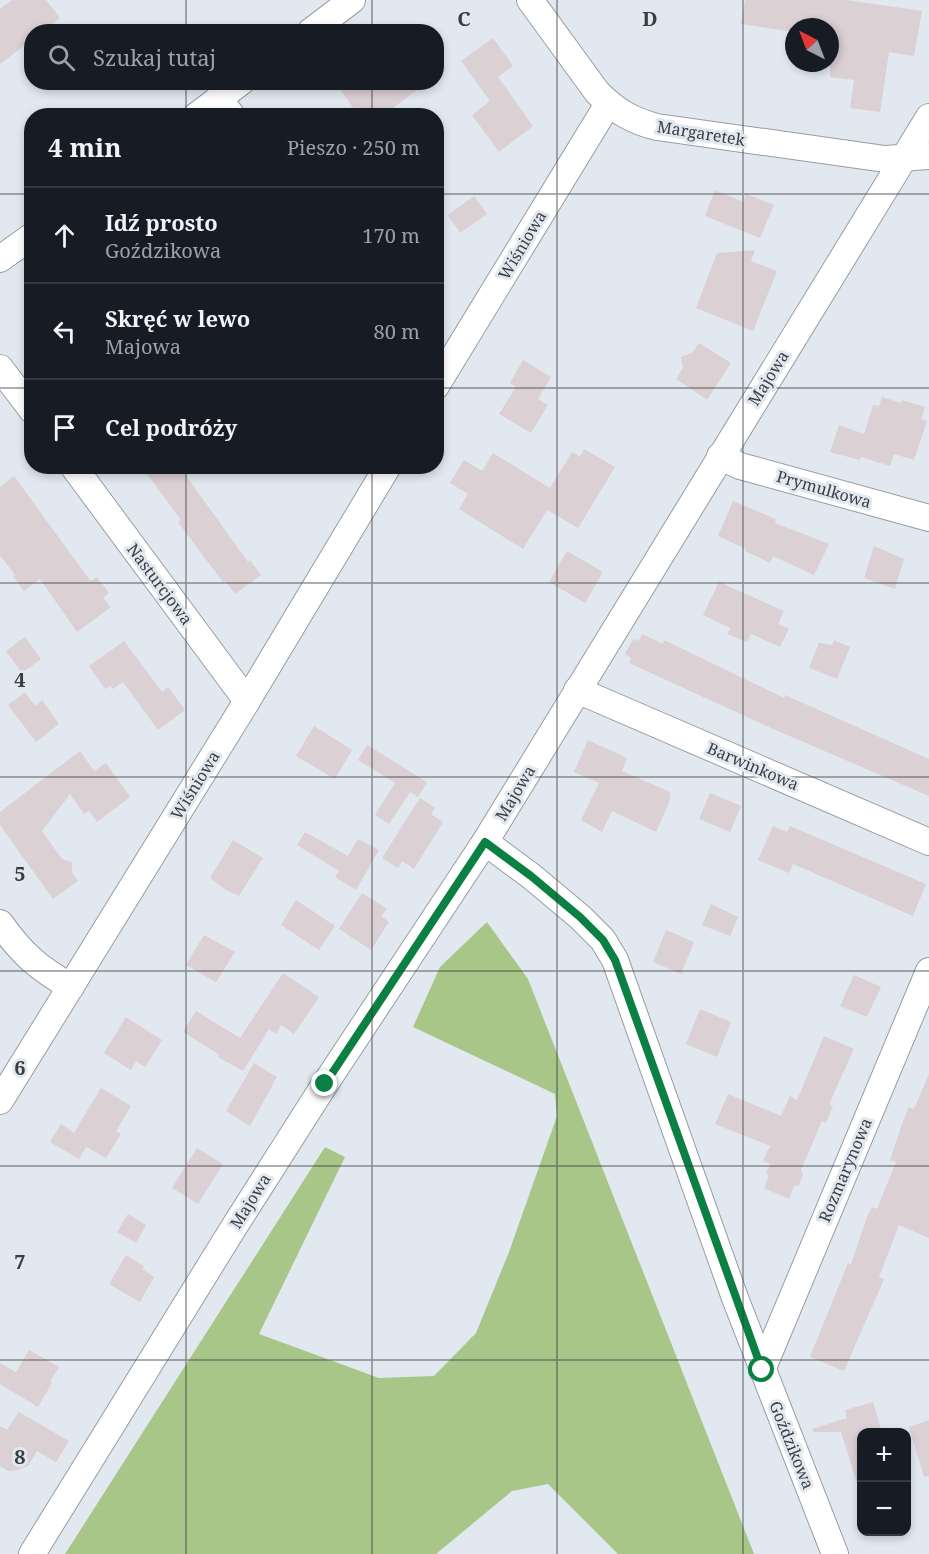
<!DOCTYPE html>
<html lang="pl">
<head>
<meta charset="utf-8">
<style>
  :root { --surface:#171b24; --page:#20242c; --text:#f1f3f6; --muted:#9ea1a6; --line:#363941 }
  body { margin:0; font-family:"Noto Serif",serif; background:var(--page); color:var(--text) }
  .controls { position:absolute; right:18px; bottom:18px; display:grid; overflow:hidden; border-radius:12px; box-shadow:0 3px 9px #0003 }
  .controls button { width:54px; height:54px; display:grid; place-items:center; padding:0; border:0; border-bottom:2px solid var(--line); background:var(--surface); color:var(--text); font:30px sans-serif }
  .compass { position:absolute; left:785px; top:18px; width:54px; height:54px; border-radius:50%; background:var(--surface); box-shadow:0 3px 9px #0003; rotate:318deg }
  .stop { position:absolute; width:18px; height:18px; margin:-14px; border:4px solid #0b8043; border-radius:50%; background:#fff }
  .stop.end { background:#0b8043; border-color:#fff; box-shadow:0 2px 6px #0008 }
  .list { margin:0; padding:0; list-style:none }
  h2 { display:flex; justify-content:space-between; align-items:center; height:78px; margin:0; padding:0 24px; font-size:26px }
  h2 small { font-size:20px; font-weight:400; color:var(--muted) }
  .list li { display:grid; grid-template-columns:39px 1fr auto; gap:18px; align-items:center; box-sizing:border-box; height:96px; padding:0 24px; border-top:2px solid var(--line) }
  .list b { display:block; font-size:22px; white-space:nowrap }
  .list p { margin:0; font-size:20px; white-space:nowrap; color:var(--muted) }
  .list em { font-size:20px; font-style:normal; color:var(--muted) }
  .icon { flex:none; width:33px; height:33px; fill:none; stroke:currentColor; stroke-width:2; stroke-linecap:round; stroke-linejoin:round }
  .map { position:relative; flex:none; width:929px; height:1554px; overflow:hidden }
  .search { position:absolute; background:var(--surface); box-shadow:0 3px 9px #0003; left:24px; top:24px; width:420px; height:66px; display:flex; align-items:center; gap:15px; box-sizing:border-box; padding:0 21px; border-radius:24px; color:var(--muted); font-size:22px }
  .panel { position:absolute; background:var(--surface); box-shadow:0 3px 9px #0003; left:24px; top:108px; width:420px; height:366px; border-radius:24px }
  .map>svg:first-child { display:block }
  .green { fill:#a9c689 }
  .building { fill:#dbd0d4 }
  .lines { fill:none; stroke-linecap:round; stroke-linejoin:round }
  .minor-casing { stroke:#969da4; stroke-width:28 }
  .minor { stroke:#fff; stroke-width:26 }
  .route { stroke:#0b8043; stroke-width:8 }
  .grid { fill:none; stroke:#3a3d40; stroke-width:1.5; stroke-opacity:0.55 }
  .labels { text-anchor:middle; dominant-baseline:central; stroke-width:6; stroke-linejoin:round; paint-order:stroke }
  .street-label { font-size:16px; fill:#3a3d40; stroke:#e1e8f0 }
  .grid-label { font-size:20px; text-anchor:middle; font-weight:bold; fill:#3a3d40; stroke:#e1e8f0; stroke-width:6; stroke-linejoin:round; paint-order:stroke }
</style>
</head>
<body>
<div class="map">
<svg width="929" height="1554" viewBox="0 0 929 1554">
  <rect width="100%" height="100%" fill="#e1e8f0"/>
  <!-- green -->
  <polygon class="green" points="487,922 528,979 754,1554 618,1554 548,1484 512,1491 436,1554 65,1554 325,1147 345,1157 259,1334 379,1378 434,1376 476,1333 509,1252 557,1116 555,1094 413,1027 440,967"/>
  <!-- building -->
  <g class="building">
    <polygon points="12,0 46,0 60,18 43,32 32,32 32,40 0,64 0,9"/>
    <polygon points="745,0 846,0 922,11 914,56 889,52 880,112 850,108 854,80 830,77 830,27 794,27 794,32 741,24"/>
    <polygon points="493,38 513,66 498,77 533,126 499,152 472,115 490,101 461,61"/>
    <polygon points="335,82 428,82 382,116 359,116"/>
    <polygon points="715,190 743,202 746,194 774,205 760,238 705,216"/>
    <polygon points="474,196 487,214 460,233 448,215"/>
    <polygon points="755,250 751,261 777,271 753,331 696,308 717,253"/>
    <polygon points="699,343 731,363 707,400 676,379 683,368 681,357 692,353"/>
    <polygon points="523,360 551,377 538,399 548,405 531,433 499,414 516,387 510,383"/>
    <polygon points="882,397 901,403 902,400 925,407 921,419 927,421 914,460 894,454 890,466 861,457 860,460 830,452 839,425 864,434 873,405 879,406"/>
    <polygon points="584,449 615,467 578,528 547,510 523,549 459,509 468,494 450,483 464,460 482,471 493,453 550,488 572,452 580,457"/>
    <polygon points="141,466 179,466 248,562 250,560 261,575 235,594 225,581 223,582 198,549 178,522 181,520"/>
    <polygon points="14,476 89,579 91,581 97,577 109,593 103,598 111,607 77,632 40,579 24,591 13,576 15,575 0,555 0,487"/>
    <polygon points="733,501 776,519 775,523 829,544 814,575 773,556 770,563 745,551 746,549 718,536"/>
    <polygon points="874,546 904,559 895,589 864,578"/>
    <polygon points="567,551 603,572 585,603 549,582"/>
    <polygon points="719,582 784,611 778,624 789,629 780,647 751,634 747,642 727,634 730,628 703,615"/>
    <polygon points="642,634 663,644 664,640 784,698 785,695 929,759 929,796 771,728 629,663 631,658 625,654 633,639 639,641"/>
    <polygon points="25,637 41,659 22,673 6,651"/>
    <polygon points="834,640 850,647 837,679 809,668 819,643 832,645"/>
    <polygon points="124,641 162,692 168,687 185,710 158,730 123,682 113,689 110,686 105,689 89,666"/>
    <polygon points="25,692 35,706 42,700 59,724 36,742 8,705"/>
    <polygon points="314,726 352,750 335,779 296,756"/>
    <polygon points="588,740 627,758 622,771 670,792 670,800 656,832 612,811 602,832 581,820 599,783 574,772"/>
    <polygon points="367,745 427,782 418,797 410,792 389,824 375,815 395,783 358,760"/>
    <polygon points="80,751 94,771 106,763 130,797 97,822 89,811 84,814 70,794 42,831 62,859 72,862 72,873 78,881 53,899 0,825 0,812"/>
    <polygon points="710,793 741,806 730,832 699,819"/>
    <polygon points="420,798 435,808 431,814 443,822 414,869 402,861 398,868 382,858"/>
    <polygon points="773,826 787,832 790,826 926,884 913,916 793,864 789,873 758,860"/>
    <polygon points="305,832 348,856 358,839 379,850 356,890 335,877 339,871 297,845"/>
    <polygon points="233,840 263,858 239,896 226,890 210,878"/>
    <polygon points="362,893 387,909 381,916 389,922 371,950 339,929"/>
    <polygon points="296,900 335,926 319,950 281,925"/>
    <polygon points="711,904 738,917 730,936 702,925"/>
    <polygon points="666,930 694,942 681,974 653,962"/>
    <polygon points="204,935 235,952 216,982 186,965"/>
    <polygon points="283,973 319,997 294,1034 281,1025 276,1034 269,1029 243,1071 218,1057 220,1055 183,1032 196,1011 240,1038"/>
    <polygon points="854,975 881,987 867,1017 840,1006"/>
    <polygon points="700,1009 731,1022 717,1057 686,1044"/>
    <polygon points="126,1017 162,1040 145,1067 136,1061 131,1070 104,1053"/>
    <polygon points="824,1036 854,1049 829,1104 833,1106 826,1123 822,1121 801,1170 803,1175 799,1185 794,1186 789,1199 764,1188 769,1175 766,1174 770,1164 763,1161 770,1146 715,1124 728,1094 781,1116 790,1096 797,1100"/>
    <polygon points="254,1063 277,1077 250,1126 226,1111"/>
    <polygon points="929,1074 929,1238 899,1225 879,1277 884,1279 844,1371 810,1357 848,1263 851,1264 867,1217 872,1207 877,1209 896,1162 890,1160 902,1124 909,1107 914,1109"/>
    <polygon points="101,1088 131,1106 116,1131 121,1134 106,1158 86,1147 79,1159 50,1142 61,1124 74,1133"/>
    <polygon points="197,1148 223,1164 198,1204 172,1188"/>
    <polygon points="128,1214 146,1225 136,1243 117,1232"/>
    <polygon points="126,1255 144,1266 142,1269 154,1277 140,1302 109,1284"/>
    <polygon points="29,1350 59,1367 50,1382 52,1383 38,1407 0,1384 0,1363 16,1372"/>
    <polygon points="873,1402 882,1432 861,1432 861,1483 857,1483 841,1432 813,1432 812,1429 847,1418 845,1410"/>
    <polygon points="19,1412 69,1441 56,1462 37,1451 28,1466 18,1470 8,1471 0,1466 0,1426 7,1430"/>
    <polygon points="929,1420 929,1476 924,1477 909,1427"/>
  </g>
  <g class="lines">
    <!-- minor casing -->
    <g class="minor-casing">
      <g id="minor">
        <path d="M530,0L597,92C615,111 633,121 657,127L885,159L929,156"/>
        <polyline points="310,32 352,0"/>
        <polyline points="219,98 232,116"/>
        <polyline points="196,116 241,82"/>
        <polyline points="0,259 32,236"/>
        <polyline points="0,368 32,410"/>
        <polyline points="436,386 608,104"/>
        <polyline points="720,456 740,466 929,518"/>
        <polyline points="73,466 247,701"/>
        <polyline points="577,690 929,842"/>
        <polyline points="485,842 531,876 580,917 603,940 615,960 735,1298 835,1554"/>
        <path d="M0,923C23,955 37,967 71,987"/>
        <polyline points="0,1101 247,701 388,466"/>
        <polyline points="762,1370 929,971"/>
        <polyline points="32,1554 234,1227 325,1084 485,842 929,117"/>
      </g>
    </g>
    <!-- minor -->
    <use href="#minor" class="minor"/>
  </g>
  <g class="lines">
    <!-- route -->
    <polyline class="route" points="325,1084 485,842 531,876 580,917 603,940 615,960 762,1370"/>
  </g>
  <!-- grid -->
  <path class="grid" d="M186,0V32M372,0V32M557,0V1554M743,0V1554M186,82V116M372,82V116M0,194H32M436,194H929M0,388H32M436,388H929M186,466V1554M372,466V1554M0,583H929M0,777H929M0,971H929M0,1166H929M0,1360H929"/>
  <g class="labels">
    <!-- street labels -->
    <g class="street-label">
      <text transform="translate(701 133) rotate(9)">Margaretek</text>
      <text transform="translate(522 245) rotate(-59)">Wiśniowa</text>
      <text transform="translate(768 378) rotate(-58)">Majowa</text>
      <text transform="translate(824 489) rotate(16)">Prymulkowa</text>
      <text transform="translate(160 584) rotate(53)">Nasturcjowa</text>
      <text transform="translate(753 766) rotate(23)">Barwinkowa</text>
      <text transform="translate(195 785) rotate(-58)">Wiśniowa</text>
      <text transform="translate(515 793) rotate(-59)">Majowa</text>
      <text transform="translate(845 1170) rotate(-67)">Rozmarynowa</text>
      <text transform="translate(250 1201) rotate(-58)">Majowa</text>
      <text transform="translate(792 1445) rotate(68)">Goździkowa</text>
    </g>
  </g>
  <g class="grid-label">
    <text x="464" y="26">C</text>
    <text x="650" y="26">D</text>
    <text x="20" y="687">4</text>
    <text x="20" y="881">5</text>
    <text x="20" y="1075">6</text>
    <text x="20" y="1269">7</text>
    <text x="20" y="1464">8</text>
  </g>
</svg>
<div class="controls">
<button>+</button>
<button>−</button>
</div>
<svg class="compass" viewBox="-18 -18 36 36"><path d="M0-13l5 13h-10z" fill="#e53935"/><path d="M0 13l5-13h-10z" fill="#9ea1a6"/></svg>
<div class="stop" style="left:762px;top:1370px"></div>
<div class="stop end" style="left:325px;top:1084px"></div>
<div class="search"><svg class="icon" aria-label="search" viewBox="0 0 24 24"><circle cx="10" cy="10" r="6"/><path d="M15 15l6 6"/></svg>Szukaj tutaj</div>
<section class="panel">
<h2>4 min<small>Pieszo · 250 m</small></h2>
<ul class="list">
<li><svg class="icon" aria-label="ahead" viewBox="0 0 24 24"><path d="M12 20V5M6 11l6-6 6 6"/></svg><div><b>Idź prosto</b><p>Goździkowa</p></div><em>170 m</em></li>
<li><svg class="icon" aria-label="left" viewBox="0 0 24 24"><path d="M17 20v-9H6M10 6l-5 5 5 5"/></svg><div><b>Skręć w lewo</b><p>Majowa</p></div><em>80 m</em></li>
<li><svg class="icon" aria-label="arrive" viewBox="0 0 24 24"><path d="M6 21V4h12l-3 4 3 4H6"/></svg><div><b>Cel podróży</b></div></li>
</ul>
</section>
</div>
</body>
</html>
